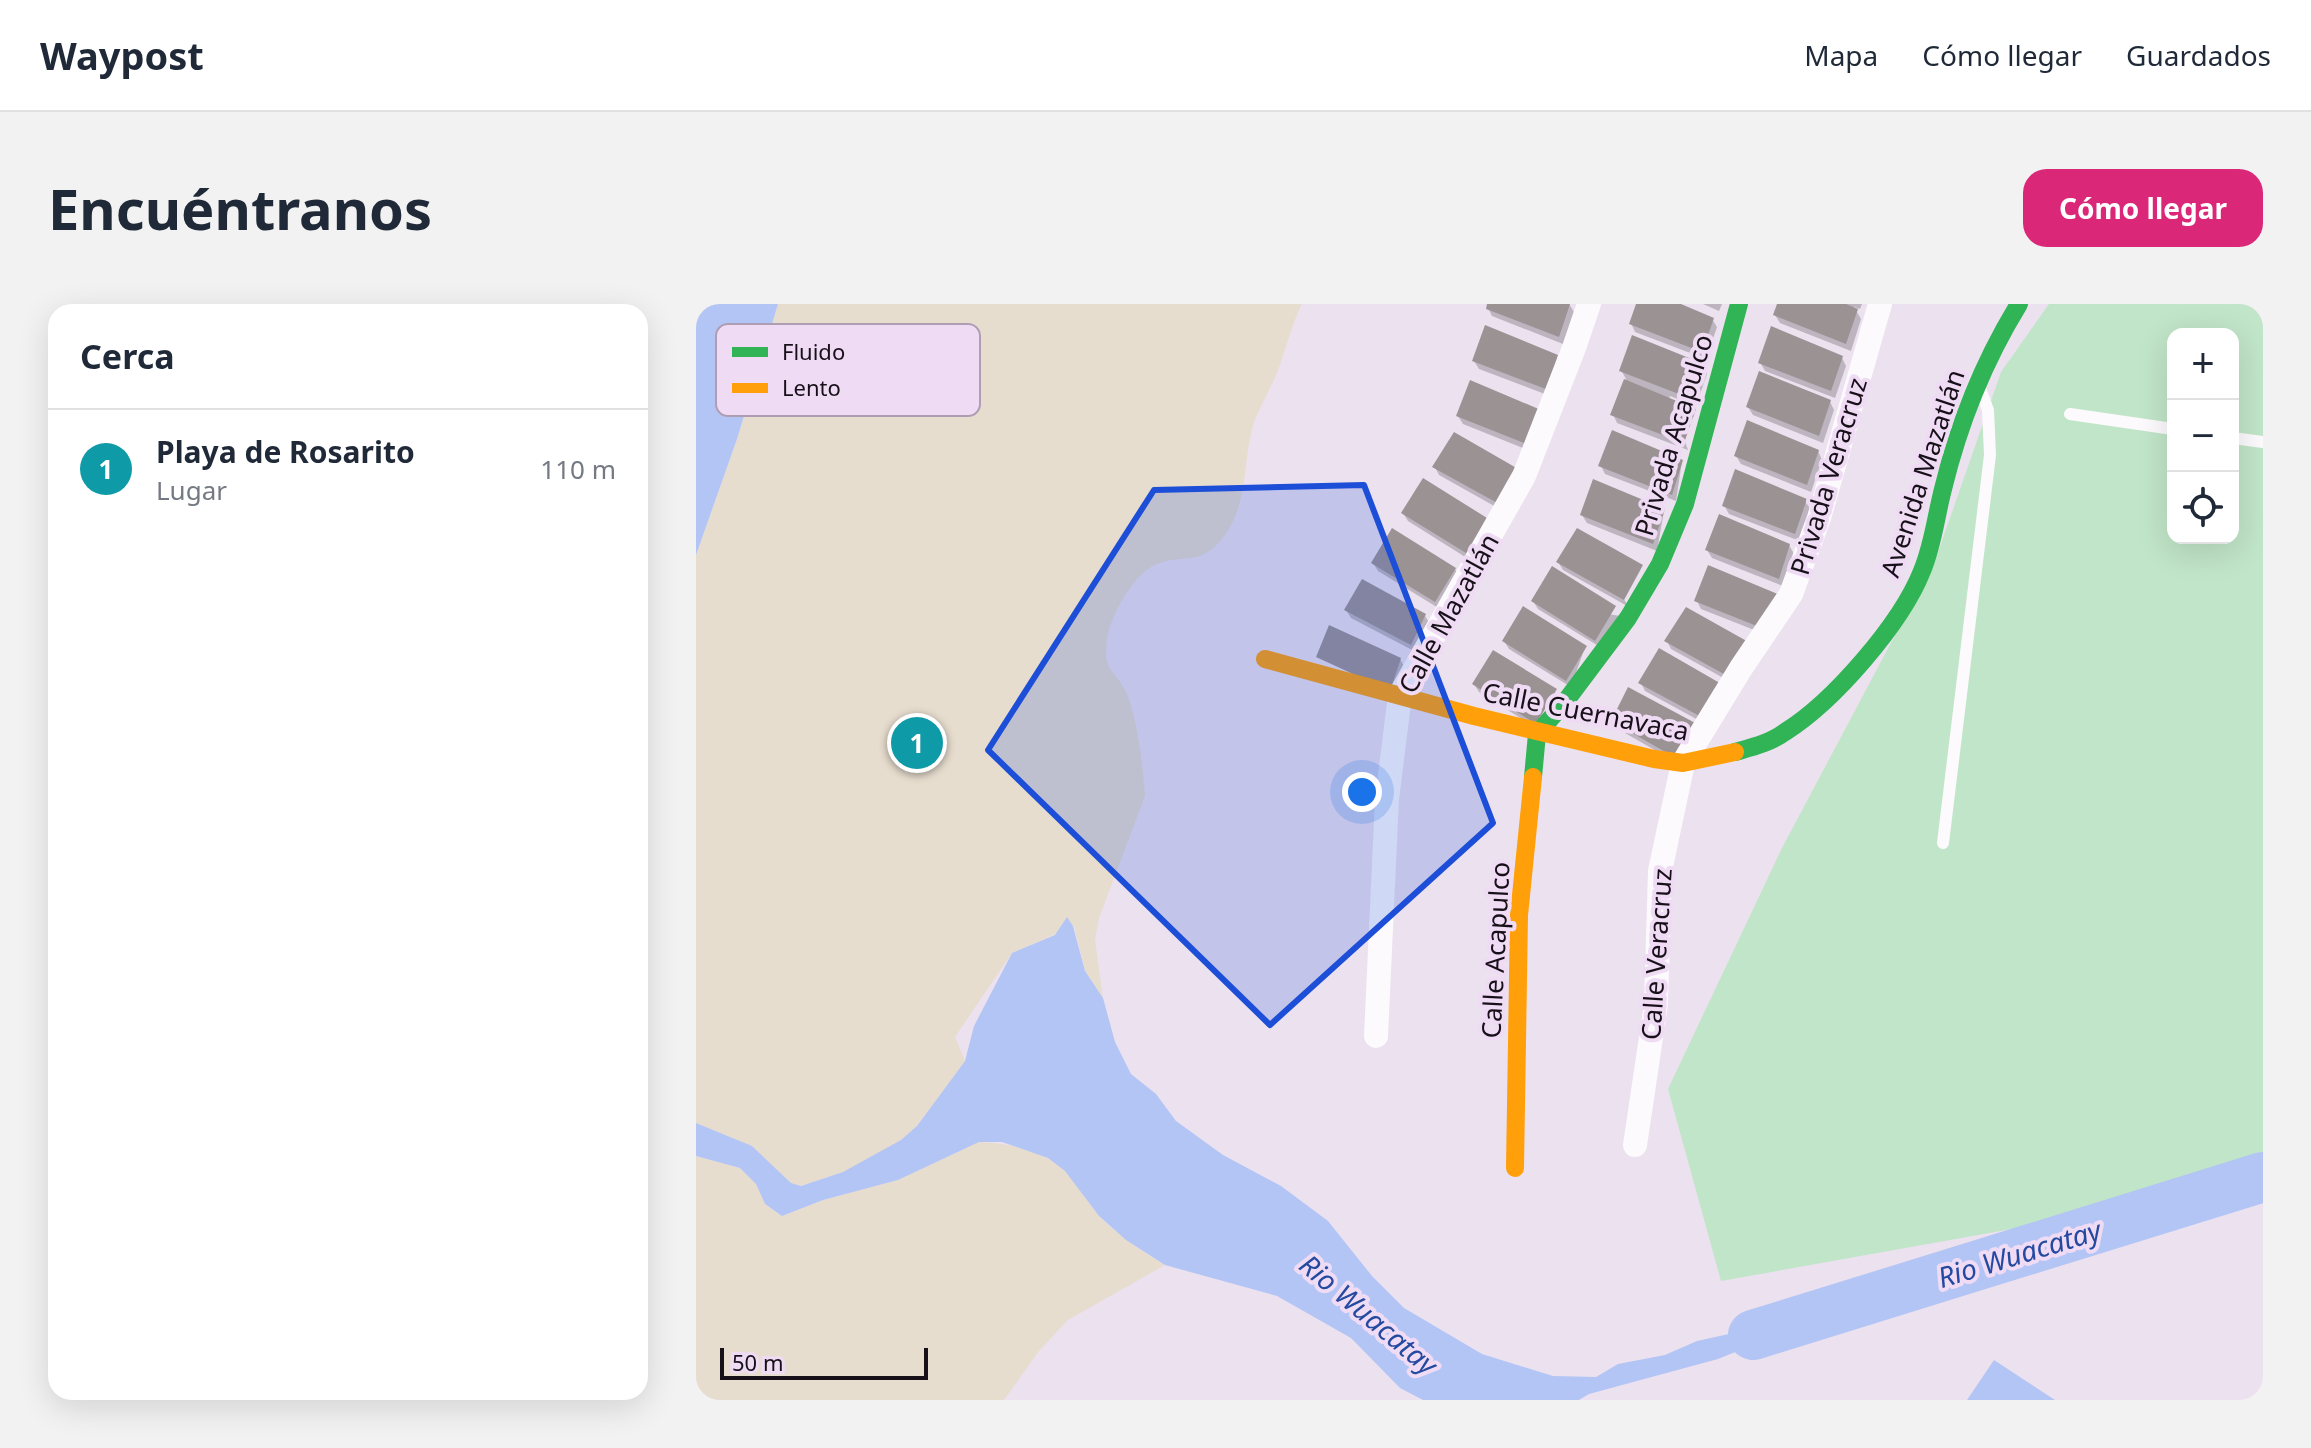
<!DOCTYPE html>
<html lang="es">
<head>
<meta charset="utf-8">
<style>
  :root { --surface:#fff; --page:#f2f2f3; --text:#1f2937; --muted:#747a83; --line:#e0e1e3; --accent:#db2777 }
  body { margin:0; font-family:"Noto Sans",sans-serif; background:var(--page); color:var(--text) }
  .controls { position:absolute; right:24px; top:24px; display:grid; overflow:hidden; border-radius:16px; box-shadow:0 8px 32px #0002 }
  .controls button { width:72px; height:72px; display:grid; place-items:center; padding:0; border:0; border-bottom:2px solid var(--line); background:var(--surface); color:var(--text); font:40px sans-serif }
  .scale { position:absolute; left:24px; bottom:20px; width:208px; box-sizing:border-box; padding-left:8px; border:4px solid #171019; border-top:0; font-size:22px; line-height:28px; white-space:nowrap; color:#171019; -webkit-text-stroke:6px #f0dbf5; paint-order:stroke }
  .you { position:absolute; left:666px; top:488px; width:28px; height:28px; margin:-20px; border:6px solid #fff; border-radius:50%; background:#1a73e8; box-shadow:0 0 0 12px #1a73e833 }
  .badge { display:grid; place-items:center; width:52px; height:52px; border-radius:50%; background:var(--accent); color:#fff; font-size:26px; font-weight:700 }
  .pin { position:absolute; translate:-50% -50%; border:4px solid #fff; box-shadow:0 2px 8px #0006 }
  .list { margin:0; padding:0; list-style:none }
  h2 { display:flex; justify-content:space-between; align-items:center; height:104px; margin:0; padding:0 32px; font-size:34px }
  h2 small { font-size:26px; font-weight:400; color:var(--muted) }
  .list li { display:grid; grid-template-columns:52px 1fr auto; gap:24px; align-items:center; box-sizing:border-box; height:120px; padding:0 32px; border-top:2px solid var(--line) }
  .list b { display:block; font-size:30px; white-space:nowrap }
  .list p { margin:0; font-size:26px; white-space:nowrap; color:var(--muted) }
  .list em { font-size:26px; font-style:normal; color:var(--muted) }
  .icon { flex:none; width:44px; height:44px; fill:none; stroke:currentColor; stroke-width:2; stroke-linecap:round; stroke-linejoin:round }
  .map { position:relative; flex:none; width:1567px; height:1096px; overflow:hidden; border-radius:24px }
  header { display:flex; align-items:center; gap:48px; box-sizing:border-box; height:112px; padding:0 40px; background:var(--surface); border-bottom:2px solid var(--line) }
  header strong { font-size:38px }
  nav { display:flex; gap:44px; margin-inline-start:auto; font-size:28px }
  .intro { display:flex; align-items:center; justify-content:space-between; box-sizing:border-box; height:192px; padding:0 48px }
  h1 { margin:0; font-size:56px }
  .button { padding:20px 36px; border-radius:24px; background:var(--accent); color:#fff; font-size:28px; font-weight:700 }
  main { display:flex; gap:48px; padding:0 48px }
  aside { flex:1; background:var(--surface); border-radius:24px; box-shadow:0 8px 32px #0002 }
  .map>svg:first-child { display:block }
  .green { fill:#c1e5c8; fill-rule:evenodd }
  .sand { fill:#e7ddcf }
  .water { fill:#b3c5f4 }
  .shadow { fill:#0003 }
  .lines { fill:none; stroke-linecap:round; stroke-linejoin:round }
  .river { stroke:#b3c5f4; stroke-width:50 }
  .building { fill:#9b9294 }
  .lane { stroke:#fcfafd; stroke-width:12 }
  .street { stroke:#fcfafd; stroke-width:24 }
  .fast { stroke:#30b455; stroke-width:18 }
  .slow { stroke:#ff9f0a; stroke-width:18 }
  .marked { fill:#1d4ed8; fill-opacity:0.2; stroke:#1d4ed8; stroke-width:6; stroke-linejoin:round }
  .labels { text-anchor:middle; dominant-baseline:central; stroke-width:8; stroke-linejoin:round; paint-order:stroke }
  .street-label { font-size:26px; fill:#171019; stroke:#f0dbf5 }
  .water-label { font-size:28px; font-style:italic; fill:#244aa0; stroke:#f0dbf5 }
  .key { fill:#f0dbf5; stroke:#af9eb3; stroke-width:2 }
  .key-label { font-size:22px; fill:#171019 }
</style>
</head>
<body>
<header>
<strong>Waypost</strong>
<nav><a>Mapa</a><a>Cómo llegar</a><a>Guardados</a></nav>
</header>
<div class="intro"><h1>Encuéntranos</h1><a class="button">Cómo llegar</a></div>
<main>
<aside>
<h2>Cerca<small></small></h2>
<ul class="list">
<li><span class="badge" style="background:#0f9aa8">1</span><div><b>Playa de Rosarito</b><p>Lugar</p></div><em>110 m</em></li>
</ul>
</aside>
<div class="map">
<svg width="1567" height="1096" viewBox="0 0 1567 1096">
  <rect width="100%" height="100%" fill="#ece1ef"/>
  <!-- green -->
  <path class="green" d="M1353,0H1567V855L1517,889L1025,977L972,785L1086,544L1240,254L1305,68ZM1477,30H1537V234H1477Z"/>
  <!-- sand -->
  <g class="sand">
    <path d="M82,0H606C595,22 590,46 581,69C573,88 562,105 556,125C547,160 552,199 529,231C504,265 489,248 459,261C437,271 414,312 411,336C406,370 421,366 431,390C442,418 447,462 449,492L403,614L399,636L407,694L389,667L378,622L316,649L259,733L269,757L221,822L205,836L192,853L105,882L95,879L56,842L0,819V251L41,135Z"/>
    <path d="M283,838C311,839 349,846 370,868C383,881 391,899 404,913C423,932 446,947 469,961L372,1016L343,1047L308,1096H0V852L44,864L60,880L69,900L86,912L127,896L202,876Z"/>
  </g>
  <!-- water -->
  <g class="water">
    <polygon points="0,0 82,0 41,135 0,251"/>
    <polygon points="371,613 377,622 389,667 407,694 419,738 435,770 460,790 480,817 527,851 585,882 632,917 676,972 708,1004 786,1050 857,1072 900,1073 922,1060 969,1051 1001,1037 1124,1010 1116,1017 1022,1055 893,1090 883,1096 727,1096 704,1084 655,1034 581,992 469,961 430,936 403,912 369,867 352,854 306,838 283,838 202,876 127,896 86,912 69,900 60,880 44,864 0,852 0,819 56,842 95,879 105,882 147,868 205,836 221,822 269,757 278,722 316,649 359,631"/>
    <polygon points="1298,1056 1359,1096 1271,1096"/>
  </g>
  <!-- shadow -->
  <g class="shadow">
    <polygon points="793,0 873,0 878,8 867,40 796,12 792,4"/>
    <polygon points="942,0 979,0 1016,15 1021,23 1010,55 939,28 935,19"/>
    <polygon points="1007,0 1026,0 1023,7"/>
    <polygon points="1083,0 1166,0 1164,5 1158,3 1165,15 1155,47 1084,19 1079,11"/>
    <polygon points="860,52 865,60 854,92 783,65 778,57"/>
    <polygon points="1146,54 1150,62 1139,94 1069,67 1064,58"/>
    <polygon points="1006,62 1011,70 1000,102 974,92 973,96 992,146 921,119 917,110 930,75 925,66"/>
    <polygon points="775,79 837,148 767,120 762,112"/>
    <polygon points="1134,98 1138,106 1127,139 1057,111 1052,103"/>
    <polygon points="758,131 809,208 743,171 739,163"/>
    <polygon points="1122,147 1126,156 1115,188 1045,160 1040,152"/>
    <polygon points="986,157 980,197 909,170 905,162"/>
    <polygon points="1110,197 1114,205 1104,237 1033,210 1028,201"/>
    <polygon points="968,207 961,247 891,219 886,211"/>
    <polygon points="707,209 789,216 774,256 712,217"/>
    <polygon points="882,226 933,303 867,266 862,258"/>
    <polygon points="1093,241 1098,250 1087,282 1016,254 1011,246"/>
    <polygon points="677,259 759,265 763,273 744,305 682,267"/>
    <polygon points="837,297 924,312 904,343 842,305"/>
    <polygon points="1001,297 1087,301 1076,333 1005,305"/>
    <polygon points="990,305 1042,382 975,345 971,337"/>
    <polygon points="650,306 729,312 734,320 720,348 655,314"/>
    <polygon points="634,324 704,355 709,364 698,393"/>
    <polygon points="808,337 889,343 875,383 813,345"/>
    <polygon points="798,348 845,427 783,388 778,380"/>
    <polygon points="945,379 1032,391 1015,423 949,387"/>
    <polygon points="933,386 985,461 922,425 917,417"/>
  </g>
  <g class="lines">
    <!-- river -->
    <polyline class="river" points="1057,1031 1567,873"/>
  </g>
  <!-- building -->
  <g class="building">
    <polygon points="791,0 874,0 863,33 790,5"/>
    <polygon points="940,0 985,0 1018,14 1006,48 933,20"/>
    <polygon points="1081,0 1150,0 1162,5 1150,40 1077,11"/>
    <polygon points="789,21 862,51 850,85 776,57"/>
    <polygon points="1075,22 1147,52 1135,87 1062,59"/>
    <polygon points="936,31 1008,60 996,95 923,67"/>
    <polygon points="1063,67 1135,96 1123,132 1050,103"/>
    <polygon points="928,75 1000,105 988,139 914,111"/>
    <polygon points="774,76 845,106 833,141 760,112"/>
    <polygon points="1051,116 1123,146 1111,181 1038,152"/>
    <polygon points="916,126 987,156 976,191 902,162"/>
    <polygon points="758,128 824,166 805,201 736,163"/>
    <polygon points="1039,165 1111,195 1099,230 1026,202"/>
    <polygon points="727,174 791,214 770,249 705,209"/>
    <polygon points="897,175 969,205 957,240 884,211"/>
    <polygon points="1023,210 1094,240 1083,275 1009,246"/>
    <polygon points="696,224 760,264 739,298 675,259"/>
    <polygon points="881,224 947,261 928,296 860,258"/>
    <polygon points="1012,261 1084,291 1071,326 998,297"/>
    <polygon points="856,262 920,302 899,337 835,297"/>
    <polygon points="666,275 730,310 715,341 648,306"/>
    <polygon points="827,302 891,342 870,377 806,337"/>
    <polygon points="990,303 1056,340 1037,375 968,337"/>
    <polygon points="633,321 705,354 694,387 620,353"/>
    <polygon points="963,344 1029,382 1011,416 942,379"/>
    <polygon points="797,346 861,385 840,420 776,380"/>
    <polygon points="932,383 1001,420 980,454 915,417"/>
  </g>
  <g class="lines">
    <!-- lane -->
    <g class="lane">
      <polyline points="1374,110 1477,125"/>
      <polyline points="1537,134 1567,138"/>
      <polyline points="1247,539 1294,151 1292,106 1285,87"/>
    </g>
    <!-- street -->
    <g class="street">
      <polyline points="680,732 691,495 704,391 828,172 878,44 893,0"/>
      <polyline points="939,841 960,700 964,567 987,459 1045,364 1095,290 1123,214 1184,0"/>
    </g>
    <!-- fast -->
    <g class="fast">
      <path d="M1039,448C1057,443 1074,439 1089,428C1137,398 1205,320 1226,267C1237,241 1240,212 1247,185C1263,119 1288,57 1323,0"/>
      <polyline points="837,473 841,430 869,398 932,314 964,260 989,200 1043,0"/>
    </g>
    <!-- slow -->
    <g class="slow">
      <polyline points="569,355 778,412 958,455 987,459 1039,448"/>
      <polyline points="819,864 823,611 837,473"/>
    </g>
  </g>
  <!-- marked area -->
  <path class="marked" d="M668,181L797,519L574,721L292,446L458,186Z"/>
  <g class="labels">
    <!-- street labels -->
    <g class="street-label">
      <text transform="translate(977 131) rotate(-73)">Privada Acapulco</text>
      <text transform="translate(1226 169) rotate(-72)">Avenida Mazatlán</text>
      <text transform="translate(1132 172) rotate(-73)">Privada Veracruz</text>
      <text transform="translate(752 309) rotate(-61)">Calle Mazatlán</text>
      <text transform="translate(890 407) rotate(11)">Calle Cuernavaca</text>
      <text transform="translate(799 646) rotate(-87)">Calle Acapulco</text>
      <text transform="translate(960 650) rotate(-86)">Calle Veracruz</text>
    </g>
    <!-- water labels -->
    <g class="water-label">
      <text transform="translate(1323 949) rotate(-17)">Rio Wuacatay</text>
      <text transform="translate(673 1010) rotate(40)">Rio Wuacatay</text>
    </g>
  </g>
  <!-- legend -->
  <rect x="20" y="20" width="264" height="92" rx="12" class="key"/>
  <rect x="36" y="43" width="36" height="10" fill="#30b455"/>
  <rect x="36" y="79" width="36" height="10" fill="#ff9f0a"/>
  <g class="key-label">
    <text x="86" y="56">Fluido</text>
    <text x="86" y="92">Lento</text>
  </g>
</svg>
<div class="controls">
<button>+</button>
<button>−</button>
<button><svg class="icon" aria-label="locate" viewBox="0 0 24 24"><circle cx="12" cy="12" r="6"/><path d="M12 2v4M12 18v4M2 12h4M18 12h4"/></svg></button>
</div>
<div class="scale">50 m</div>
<div class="you"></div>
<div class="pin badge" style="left:221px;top:439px;background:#0f9aa8">1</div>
</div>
</main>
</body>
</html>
